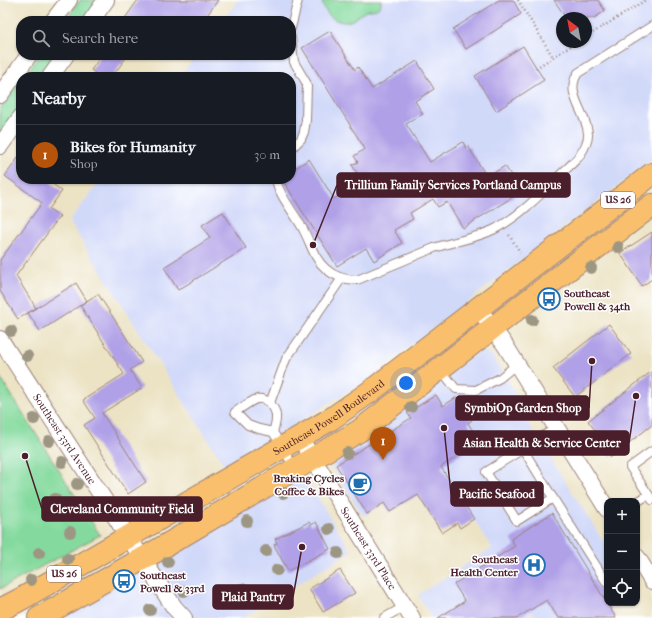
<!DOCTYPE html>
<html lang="en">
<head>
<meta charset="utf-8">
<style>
  :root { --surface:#171b24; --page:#20242c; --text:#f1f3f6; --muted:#9ea1a6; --line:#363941; --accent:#b45309 }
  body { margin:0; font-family:"IM FELL French Canon",serif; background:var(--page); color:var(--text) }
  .controls { position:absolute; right:12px; bottom:12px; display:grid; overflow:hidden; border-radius:8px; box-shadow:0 1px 3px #0004 }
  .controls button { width:36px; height:36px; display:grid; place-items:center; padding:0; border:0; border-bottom:1px solid var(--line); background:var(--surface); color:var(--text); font:20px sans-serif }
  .compass { position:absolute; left:556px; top:12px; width:36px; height:36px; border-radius:50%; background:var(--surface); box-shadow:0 1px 3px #0004; rotate:328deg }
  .you { position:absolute; left:406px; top:383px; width:14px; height:14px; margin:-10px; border:3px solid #fff; border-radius:50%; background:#1a73e8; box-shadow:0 0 0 6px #1a73e833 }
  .badge { display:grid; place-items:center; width:26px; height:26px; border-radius:50%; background:var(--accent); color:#fff; font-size:13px; font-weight:700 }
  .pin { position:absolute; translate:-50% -33px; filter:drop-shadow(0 1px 2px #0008) }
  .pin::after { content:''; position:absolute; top:21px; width:14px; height:12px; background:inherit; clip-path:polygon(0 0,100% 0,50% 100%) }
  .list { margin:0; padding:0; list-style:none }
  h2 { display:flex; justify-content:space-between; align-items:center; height:52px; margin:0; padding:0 16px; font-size:17px }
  h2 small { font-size:13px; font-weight:400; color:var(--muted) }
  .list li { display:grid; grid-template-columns:26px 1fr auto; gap:12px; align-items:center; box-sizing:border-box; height:60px; padding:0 16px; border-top:1px solid var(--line) }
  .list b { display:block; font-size:15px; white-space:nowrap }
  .list p { margin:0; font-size:13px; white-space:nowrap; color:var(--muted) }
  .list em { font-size:13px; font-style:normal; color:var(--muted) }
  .icon { flex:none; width:22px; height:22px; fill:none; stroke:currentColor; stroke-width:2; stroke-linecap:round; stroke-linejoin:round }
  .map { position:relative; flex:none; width:652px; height:618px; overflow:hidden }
  .search { position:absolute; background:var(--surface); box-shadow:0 1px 3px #0004; left:16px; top:16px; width:280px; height:44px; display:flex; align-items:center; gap:10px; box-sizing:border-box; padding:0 14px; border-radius:16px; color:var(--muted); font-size:15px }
  .panel { position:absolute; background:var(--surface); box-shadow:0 1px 3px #0004; left:16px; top:72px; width:280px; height:112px; border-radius:16px }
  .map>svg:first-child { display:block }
  .built { fill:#d1d9f9; fill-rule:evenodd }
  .green { fill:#84da9e; stroke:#677c64 }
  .building { fill:#b0a0e7 }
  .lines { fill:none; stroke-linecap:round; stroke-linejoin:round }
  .service-casing { stroke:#9b8178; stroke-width:10 }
  .minor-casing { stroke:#9b8178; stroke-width:18 }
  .primary-casing { stroke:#9b8178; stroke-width:24 }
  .path { stroke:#9b8178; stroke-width:2.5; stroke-dasharray:1 3; stroke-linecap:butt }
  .service { stroke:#fff; stroke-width:8 }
  .minor { stroke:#fff; stroke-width:16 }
  .primary { stroke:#f9bf6d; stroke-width:22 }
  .tree { fill:#9c9683 }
  .labels { text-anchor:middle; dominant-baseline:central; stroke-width:3; stroke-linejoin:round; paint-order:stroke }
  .shield { fill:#fff; stroke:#80626b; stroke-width:1 }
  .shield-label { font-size:10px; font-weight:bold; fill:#4a1f2b }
  .poi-label { font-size:11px; font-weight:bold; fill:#4a1f2b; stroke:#fff; text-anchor:start }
  .street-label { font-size:11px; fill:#4a1f2b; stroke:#fff }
  .leader { fill:none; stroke:#4a1f2b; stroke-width:1.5 }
  .callout-dot { fill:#4a1f2b; stroke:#fff; stroke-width:1.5 }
  .callout { fill:#4a1f2b; stroke:#4a1f2b; stroke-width:1.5 }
  .callout-label { font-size:12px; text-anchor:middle; font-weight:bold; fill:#fff }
</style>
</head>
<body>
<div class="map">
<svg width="652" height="618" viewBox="0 0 652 618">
  <rect width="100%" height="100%" fill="#fff"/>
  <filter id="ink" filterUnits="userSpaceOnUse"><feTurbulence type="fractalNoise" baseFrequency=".025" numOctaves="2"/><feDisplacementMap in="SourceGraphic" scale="8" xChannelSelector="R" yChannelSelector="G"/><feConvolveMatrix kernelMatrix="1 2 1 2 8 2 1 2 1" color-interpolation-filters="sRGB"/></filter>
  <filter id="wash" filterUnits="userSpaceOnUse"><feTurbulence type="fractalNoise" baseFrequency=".012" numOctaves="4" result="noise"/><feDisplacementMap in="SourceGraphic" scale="16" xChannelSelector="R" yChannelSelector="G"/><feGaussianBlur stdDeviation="0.9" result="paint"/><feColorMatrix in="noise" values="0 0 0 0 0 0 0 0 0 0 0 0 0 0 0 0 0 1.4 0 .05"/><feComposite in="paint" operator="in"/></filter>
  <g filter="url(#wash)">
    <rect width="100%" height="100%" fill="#ece3c4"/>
    <!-- built -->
    <g class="built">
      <path d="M238,0H652V159L369,378L226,468L69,221L102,179H291V77H180L196,55H291V21H222ZM562,18H586V42H562Z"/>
      <polygon points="483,351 491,354 528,412 523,415 607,547 607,603 617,603 593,618 536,618 532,612 522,618 432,618 418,595 492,548 447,477 390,512 384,503 363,516 328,461 477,353"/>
      <polygon points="301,477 306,479 351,551 243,618 57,618"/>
    </g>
    <!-- green -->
    <g class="green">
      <polygon points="80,0 99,0 84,21 65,21"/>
      <path d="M322,0H381C381,2 381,4 380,6C377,11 371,9 366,11C360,14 356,19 350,21C337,25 323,14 322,0Z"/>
      <polygon points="40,55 59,55 43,77 23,77"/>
      <polygon points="21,80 21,107 0,136 0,109"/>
      <polygon points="0,377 100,535 0,589"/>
    </g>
    <g id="blocks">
      <!-- building -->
      <g class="building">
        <polygon points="138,0 218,0 203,21 123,21"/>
        <polygon points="499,0 513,0 521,14 466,49 453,29"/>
        <polygon points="554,0 598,0 605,11 594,18 566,18"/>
        <polygon points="330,31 355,70 358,67 372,89 417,61 434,89 415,101 423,114 406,124 430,162 463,142 466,148 468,146 487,177 505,166 514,180 522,175 529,187 463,228 447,202 438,207 433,199 410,213 413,219 394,230 402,243 374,261 366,248 337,266 282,179 291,179 291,171 309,159 334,199 362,181 352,165 358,162 354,156 365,149 302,48"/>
        <polygon points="523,46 544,80 496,111 475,76"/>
        <polygon points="102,55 128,55 112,77 100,77 91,70"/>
        <polygon points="21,154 21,179 46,179 62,191 49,209 60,216 16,276 36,308 18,319 0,291 0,260 42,203 5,176"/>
        <polygon points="223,212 246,248 178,290 164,267 210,238 202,225"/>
        <polygon points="652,232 652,279 642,286 620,253"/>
        <polygon points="76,283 87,301 40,331 28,313"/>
        <polygon points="98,294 142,362 130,370 142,388 102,413 146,482 128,494 84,425 95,418 83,400 124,374 80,305"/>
        <polygon points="609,324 631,354 575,397 553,368"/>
        <polygon points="652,371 652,425 611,457 601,444 604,442 588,421"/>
        <polygon points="436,395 443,406 457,397 472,420 468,423 474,433 461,441 467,450 441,467 474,519 460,528 457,523 442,533 418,495 390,512 384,503 367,514 336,465 411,418 407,413"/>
        <polygon points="552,513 616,618 558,618 547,600 517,618 438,618 465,601 454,584 515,546 511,539"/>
        <polygon points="309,522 311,525 316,522 330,549 288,571 274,545 277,543 275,539"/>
        <polygon points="340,570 355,593 323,612 309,589"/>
      </g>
    </g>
  </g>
  <g filter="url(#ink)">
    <use href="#blocks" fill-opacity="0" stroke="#9b8178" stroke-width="1"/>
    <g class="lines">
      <!-- service casing -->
      <g class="service-casing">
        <g id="service">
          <polyline points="291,28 298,0"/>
          <polyline points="291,38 294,62 307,84 306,120 304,132 301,139 291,149"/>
          <path d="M276,179C278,195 297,216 304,231C311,244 314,259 326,269C335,277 345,280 357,280L434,248C454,241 475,239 495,229C520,216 541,194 560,175C567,168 575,162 580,155C584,149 589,141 588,133C586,112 564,93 578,73L652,26"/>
          <polyline points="441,370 456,389 476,390 500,378 517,364"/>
          <polyline points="270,403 286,359 342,278"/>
          <path d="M273,432L259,429L248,425L235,412C242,408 250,401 257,399C268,397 277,409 276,419C276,423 274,428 273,432L295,469"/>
          <polygon points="523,449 553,498 517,521 486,472"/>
          <polyline points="523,449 557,427"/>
          <polyline points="652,451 630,467 652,500"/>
          <polyline points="553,498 607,583"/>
          <polyline points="637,502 648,495"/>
          <polyline points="384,618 405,606"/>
        </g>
      </g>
      <!-- minor casing -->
      <g class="minor-casing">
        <g id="minor">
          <polyline points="53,21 69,0"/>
          <polyline points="91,21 106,0"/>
          <polyline points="50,77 66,55"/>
          <polyline points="0,95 29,55"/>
          <polyline points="0,146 21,117"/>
          <polyline points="478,308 505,345 607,509"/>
          <path id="s1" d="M0,339L153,575L174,607L184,618"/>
          <path id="s2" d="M300,438L412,618"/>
          <polyline points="637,557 652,581"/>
        </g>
      </g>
      <!-- primary casing -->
      <g class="primary-casing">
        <g id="primary">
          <path id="s3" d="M0,610L23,598L331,419L371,391L652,174"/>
          <polyline points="39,618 158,550 359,431 652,205"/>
        </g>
      </g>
      <!-- path -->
      <g class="path">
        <polyline points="518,0 553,57"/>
        <polyline points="586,37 646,0"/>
        <polyline points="536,68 577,42"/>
        <polyline points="509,235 520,252"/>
      </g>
      <!-- service -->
      <use href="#service" class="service"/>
      <!-- minor -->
      <use href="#minor" class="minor"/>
      <!-- primary -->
      <use href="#primary" class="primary"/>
    </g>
    <!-- trees -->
    <g class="tree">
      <circle cx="618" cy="247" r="6"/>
      <circle cx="591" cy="268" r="6"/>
      <circle cx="532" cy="320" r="6"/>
      <circle cx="11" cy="331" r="6"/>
      <circle cx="27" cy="356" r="6"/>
      <circle cx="411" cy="407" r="6"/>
      <circle cx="34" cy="419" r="6"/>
      <circle cx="376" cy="436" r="6"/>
      <circle cx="49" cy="441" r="6"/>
      <circle cx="347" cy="453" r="6"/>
      <circle cx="62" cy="462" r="6"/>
      <circle cx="77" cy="484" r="6"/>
      <circle cx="283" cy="493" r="6"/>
      <circle cx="55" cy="499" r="6"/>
      <circle cx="247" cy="521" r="6"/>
      <circle cx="329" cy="529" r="6"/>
      <circle cx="70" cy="532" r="6"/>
      <circle cx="266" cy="551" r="6"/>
      <circle cx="39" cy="553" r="6"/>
      <circle cx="338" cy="553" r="6"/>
      <circle cx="68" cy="559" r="6"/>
      <circle cx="168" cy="562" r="6"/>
      <circle cx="277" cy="570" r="6"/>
      <circle cx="31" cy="580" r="6"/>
      <circle cx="242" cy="589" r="6"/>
      <circle cx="184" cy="591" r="6"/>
      <circle cx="150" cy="610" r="6"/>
    </g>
  </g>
  <!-- icons -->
  <defs>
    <g id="bus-ring" transform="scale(1.15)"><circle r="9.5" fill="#fff" stroke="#1f6fb2" stroke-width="1.5"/><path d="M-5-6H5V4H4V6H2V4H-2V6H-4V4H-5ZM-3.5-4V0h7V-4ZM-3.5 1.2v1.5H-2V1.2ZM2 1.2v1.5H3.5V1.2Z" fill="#1f6fb2"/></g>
    <g id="cafe-ring" transform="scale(1.15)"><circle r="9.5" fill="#fff" stroke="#1f6fb2" stroke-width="1.5"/><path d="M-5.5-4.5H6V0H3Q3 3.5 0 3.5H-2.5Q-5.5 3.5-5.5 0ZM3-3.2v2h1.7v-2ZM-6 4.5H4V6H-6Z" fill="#1f6fb2"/></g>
    <g id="hospital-ring" transform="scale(1.15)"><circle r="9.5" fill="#fff" stroke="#1f6fb2" stroke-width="1.5"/><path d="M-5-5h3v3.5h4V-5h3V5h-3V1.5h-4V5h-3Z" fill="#1f6fb2"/></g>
  </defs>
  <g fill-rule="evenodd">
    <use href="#bus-ring" x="549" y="299"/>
    <use href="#cafe-ring" x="360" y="484"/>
    <use href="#hospital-ring" x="534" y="565"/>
    <use href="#bus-ring" x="124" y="581"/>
  </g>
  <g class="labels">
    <!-- shield labels -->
    <g class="shield">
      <rect x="601" y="192" width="34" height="16" rx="3"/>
      <rect x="47" y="566" width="34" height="16" rx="3"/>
    </g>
    <g class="shield-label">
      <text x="618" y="200">US 26</text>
      <text x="64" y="574">US 26</text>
    </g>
    <!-- poi labels -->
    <g class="poi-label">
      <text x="564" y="293">Southeast<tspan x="564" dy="13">Powell &amp; 34th</tspan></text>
      <text x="344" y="478" text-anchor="end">Braking Cycles<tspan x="344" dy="13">Coffee &amp; Bikes</tspan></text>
      <text x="518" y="559" text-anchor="end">Southeast<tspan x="518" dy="13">Health Center</tspan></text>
      <text x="140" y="575">Southeast<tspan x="140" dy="13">Powell &amp; 33rd</tspan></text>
    </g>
    <!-- street labels -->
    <g class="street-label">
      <text stroke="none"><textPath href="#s3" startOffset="381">Southeast Powell Boulevard</textPath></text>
      <text stroke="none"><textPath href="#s1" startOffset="119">Southeast 33rd Avenue</textPath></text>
      <text stroke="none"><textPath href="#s2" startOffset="130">Southeast 33rd Place</textPath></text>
    </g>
  </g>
  <!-- callouts -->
  <path class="leader" d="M313 245L337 185M592 361L589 408M636 396L629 443M444 428L451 494M25 456L42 509M302 547L293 597"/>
  <g class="callout-dot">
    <circle cx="313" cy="245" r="4"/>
    <circle cx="592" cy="361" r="4"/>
    <circle cx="636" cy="396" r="4"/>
    <circle cx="444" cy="428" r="4"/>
    <circle cx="25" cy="456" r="4"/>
    <circle cx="302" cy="547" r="4"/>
  </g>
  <g class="callout">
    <rect x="337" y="173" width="233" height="24" rx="4"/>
    <rect x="456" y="396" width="133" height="24" rx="4"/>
    <rect x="455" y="431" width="174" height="24" rx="4"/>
    <rect x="451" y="482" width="92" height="24" rx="4"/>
    <rect x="42" y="497" width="160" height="24" rx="4"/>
    <rect x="213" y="585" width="80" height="24" rx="4"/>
  </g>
  <g class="callout-label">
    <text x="453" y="189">Trillium Family Services Portland Campus</text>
    <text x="523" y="412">SymbiOp Garden Shop</text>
    <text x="542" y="447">Asian Health &amp; Service Center</text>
    <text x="497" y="498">Pacific Seafood</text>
    <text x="122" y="513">Cleveland Community Field</text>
    <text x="253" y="601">Plaid Pantry</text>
  </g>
</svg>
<div class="controls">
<button>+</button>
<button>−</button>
<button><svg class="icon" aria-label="locate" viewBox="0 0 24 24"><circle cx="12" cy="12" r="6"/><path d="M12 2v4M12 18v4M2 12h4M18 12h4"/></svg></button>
</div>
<svg class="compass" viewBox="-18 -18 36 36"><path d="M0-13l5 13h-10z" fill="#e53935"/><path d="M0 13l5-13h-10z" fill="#9ea1a6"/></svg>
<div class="you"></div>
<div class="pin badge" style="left:383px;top:460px">1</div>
<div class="search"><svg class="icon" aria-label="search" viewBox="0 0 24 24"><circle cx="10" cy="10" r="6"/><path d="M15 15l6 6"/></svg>Search here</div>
<section class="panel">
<h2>Nearby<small></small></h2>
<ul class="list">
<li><span class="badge">1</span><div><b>Bikes for Humanity</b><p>Shop</p></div><em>30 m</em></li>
</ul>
</section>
</div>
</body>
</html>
